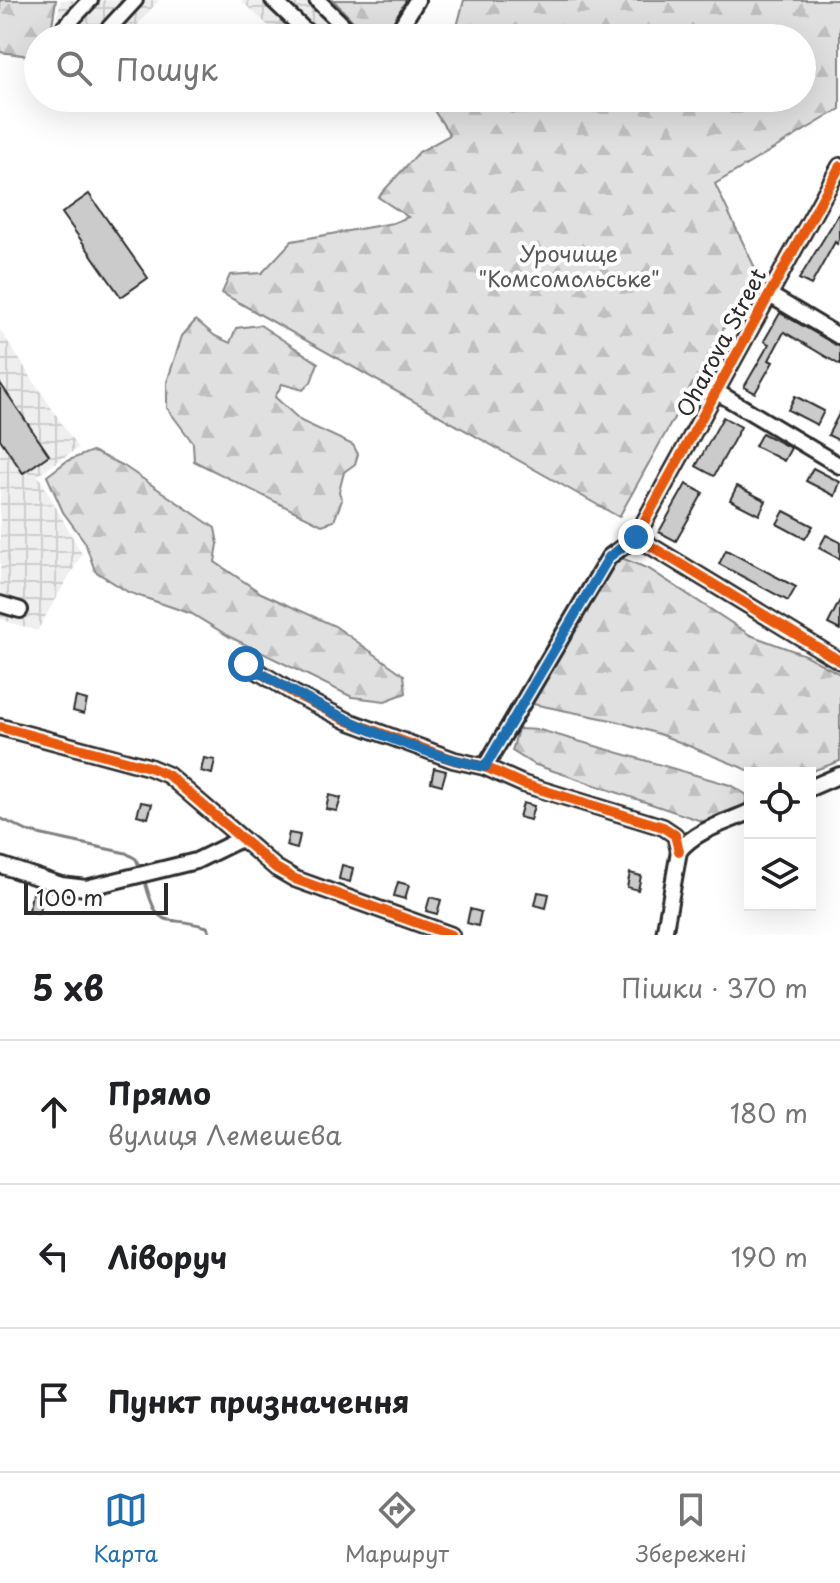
<!DOCTYPE html>
<html lang="uk">
<head>
<meta charset="utf-8">
<style>
  :root { --surface:#fff; --page:#f6f6f6; --text:#202124; --muted:#757577; --line:#e0e0e0; --accent:#1f6fb2 }
  body { margin:0; font-family:"Playpen Sans",sans-serif; background:var(--page); color:var(--text) }
  .controls { position:absolute; right:24px; bottom:24px; display:grid; overflow:hidden; border-radius:0px; box-shadow:0 8px 32px #0002 }
  .controls button { width:72px; height:72px; display:grid; place-items:center; padding:0; border:0; border-bottom:2px solid var(--line); background:var(--surface); color:var(--text); font:40px sans-serif }
  .scale { position:absolute; left:24px; bottom:20px; width:144px; box-sizing:border-box; padding-left:8px; border:4px solid #2b2b2b; border-top:0; font-size:22px; line-height:28px; white-space:nowrap; color:#2b2b2b; -webkit-text-stroke:6px #fff; paint-order:stroke }
  .stop { position:absolute; width:24px; height:24px; margin:-18px; border:6px solid #1f6fb2; border-radius:50%; background:#fff }
  .stop.end { background:#1f6fb2; border-color:#fff; box-shadow:0 2px 8px #0008 }
  .list { margin:0; padding:0; list-style:none }
  h2 { display:flex; justify-content:space-between; align-items:center; height:104px; margin:0; padding:0 32px; font-size:34px }
  h2 small { font-size:26px; font-weight:400; color:var(--muted) }
  .list li { display:grid; grid-template-columns:52px 1fr auto; gap:24px; align-items:center; box-sizing:border-box; height:144px; padding:0 32px; border-top:2px solid var(--line) }
  .list b { display:block; font-size:30px; white-space:nowrap }
  .list p { margin:0; font-size:26px; white-space:nowrap; color:var(--muted) }
  .list em { font-size:26px; font-style:normal; color:var(--muted) }
  .icon { flex:none; width:44px; height:44px; fill:none; stroke:currentColor; stroke-width:2; stroke-linecap:round; stroke-linejoin:round }
  .map { position:relative; flex:none; width:840px; height:935px; overflow:hidden }
  .search { position:absolute; background:var(--surface); box-shadow:0 8px 32px #0002; left:24px; right:24px; top:24px; height:88px; display:flex; align-items:center; gap:20px; box-sizing:border-box; padding:0 28px; border-radius:44px; color:var(--muted); font-size:30px }
  .sheet { height:536px; background:var(--surface) }
  nav { display:flex; justify-content:space-around; align-items:center; box-sizing:border-box; height:112px; border-top:2px solid var(--line); background:var(--surface); font-size:22px; color:var(--muted) }
  nav a { display:grid; justify-items:center; gap:4px }
  nav .on { color:var(--accent) }
  .map>svg:first-child { display:block }
  .industrial { fill:url(#industrial-grid) }
  .forest { fill:url(#forest-firs); stroke:#868686; stroke-width:2 }
  .lines { fill:none; stroke-linecap:round; stroke-linejoin:round }
  .stream { stroke:#7e7e7e; stroke-width:3 }
  .building { fill:#cbcbcb; stroke:#2b2b2b; stroke-width:2 }
  .minor-casing { stroke:#2b2b2b; stroke-width:20 }
  .minor { stroke:#fff; stroke-width:14 }
  .cycleway-casing { stroke:#fff; stroke-width:15 }
  .cycleway { stroke:#e8590c; stroke-width:10 }
  .route { stroke:#1f6fb2; stroke-width:10 }
  .labels { text-anchor:middle; dominant-baseline:central; stroke-width:8; stroke-linejoin:round; paint-order:stroke }
  .park-label { font-size:22px; fill:#585858; stroke:#fff }
  .street-label { font-size:22px; fill:#2b2b2b; stroke:#fff }
</style>
</head>
<body>
<div class="map">
<svg width="840" height="935" viewBox="0 0 840 935">
  <defs>
    <pattern id="industrial-grid" width="8" height="8" patternUnits="userSpaceOnUse" patternTransform="scale(2)"><rect width="8" height="8" fill="#efefef"/><path d="M0 4h8M4 0v8" fill="none" stroke="#cdcdcd"/></pattern>
    <pattern id="forest-firs" width="22" height="20" patternUnits="userSpaceOnUse" patternTransform="scale(2)"><rect width="22" height="20" fill="#e0e0e0"/><path d="M5 1l3.5 6h-7zM16 11l3.5 6h-7z" fill="#c0c0c0"/></pattern>
  </defs>
  <rect width="100%" height="100%" fill="#fff"/>
  <filter id="ink" filterUnits="userSpaceOnUse"><feTurbulence type="fractalNoise" baseFrequency=".0125" numOctaves="2"/><feDisplacementMap in="SourceGraphic" scale="16" xChannelSelector="R" yChannelSelector="G"/><feConvolveMatrix kernelMatrix="1 2 1 2 8 2 1 2 1" color-interpolation-filters="sRGB"/></filter>
  <g filter="url(#ink)">
    <!-- industrial -->
    <g class="industrial">
      <polygon points="61,0 159,0 126,38 53,38"/>
      <polygon points="240,0 324,0 362,38 282,38"/>
      <polygon points="0,330 78,448 38,475 82,554 37,631 0,619"/>
    </g>
    <!-- forest -->
    <g class="forest">
      <polygon points="0,0 56,0 50,38 38,38 38,57 0,52"/>
      <polygon points="333,0 408,0 403,14 385,38 369,38"/>
      <polygon points="464,0 840,0 840,109 715,184 756,270 619,517 222,293 230,275 262,273 292,241 393,223 408,217 378,197 419,152 450,135 435,112 439,98 802,98 802,38 454,38"/>
      <polygon points="196,320 215,336 230,343 236,328 260,325 318,363 311,382 303,390 282,384 275,397 301,421 353,445 358,454 355,464 344,472 339,492 342,500 334,521 322,525 194,461 193,443 167,408 167,382 182,336"/>
      <polygon points="92,451 124,466 215,528 218,544 215,562 261,593 335,626 404,675 406,693 385,701 352,697 230,637 192,614 128,592 95,571 85,542 63,512 47,476 67,461"/>
      <polygon points="614,555 649,569 750,635 805,655 840,674 840,761 807,773 755,773 662,735 616,721 523,702"/>
      <polygon points="518,729 540,730 730,785 747,795 745,805 707,823 533,764 512,751"/>
    </g>
    <g class="lines">
      <!-- stream -->
      <g class="stream">
        <polyline points="0,818 29,832 126,853 136,859 141,871"/>
        <path d="M144,878C159,935 162,913 207,927L211,935"/>
      </g>
    </g>
    <!-- building -->
    <g class="building">
      <polygon points="89,194 148,278 121,297 62,213"/>
      <polygon points="840,212 840,238 837,244 835,242 811,285 799,279"/>
      <polygon points="780,313 840,347 840,365 784,332 769,360 773,362 755,393 744,387 769,344 764,341"/>
      <polygon points="0,383 49,455 23,473 0,439"/>
      <polygon points="795,396 824,411 817,425 788,410"/>
      <polygon points="840,412 840,441 828,435"/>
      <polygon points="723,417 741,427 714,476 696,466"/>
      <polygon points="762,433 791,448 784,461 755,446"/>
      <polygon points="813,468 840,482 835,496 806,481"/>
      <polygon points="686,484 703,493 676,541 659,532"/>
      <polygon points="737,486 766,501 759,515 730,500"/>
      <polygon points="784,511 813,526 805,539 777,524"/>
      <polygon points="826,535 840,542 840,559 819,548"/>
      <polygon points="726,550 796,587 788,601 719,564"/>
      <polygon points="840,600 840,630 828,624"/>
      <polygon points="76,697 87,700 84,714 73,711"/>
      <polygon points="204,758 215,760 212,774 201,771"/>
      <polygon points="434,768 446,771 442,785 431,782"/>
      <polygon points="329,795 341,798 337,811 326,809"/>
      <polygon points="141,802 152,804 148,818 137,815"/>
      <polygon points="523,803 534,806 530,820 519,817"/>
      <polygon points="289,833 300,835 297,849 286,846"/>
      <polygon points="342,865 353,868 350,882 339,879"/>
      <polygon points="630,873 641,876 638,890 627,887"/>
      <polygon points="398,882 409,885 405,899 394,896"/>
      <polygon points="538,892 549,894 546,908 535,905"/>
      <polygon points="32,893 42,895 39,913 29,911"/>
      <polygon points="430,897 441,900 437,914 426,911"/>
      <polygon points="470,909 481,912 478,926 467,923"/>
    </g>
    <g class="lines">
      <!-- minor casing -->
      <g class="minor-casing">
        <g id="minor">
          <polyline points="273,0 313,38"/>
          <polyline points="317,0 356,38"/>
          <polyline points="64,38 59,33 90,0"/>
          <polyline points="100,38 135,0"/>
          <polyline points="394,38 417,0"/>
          <polyline points="768,294 840,337"/>
          <polyline points="717,392 840,466"/>
          <polyline points="636,537 840,661"/>
          <polyline points="0,604 20,610"/>
          <polyline points="246,664 295,694 348,721 454,760 485,767 523,784 663,827 675,835 679,851"/>
          <polyline points="0,727 149,767 168,775 276,868 295,879 451,935"/>
          <polyline points="485,767 609,557 636,537 840,166"/>
          <polyline points="810,788 840,775"/>
          <polyline points="0,865 61,885 86,888 196,861 241,839"/>
          <path d="M664,935L679,851C696,830 725,823 750,812"/>
        </g>
      </g>
      <!-- minor -->
      <use href="#minor" class="minor"/>
      <!-- cycleway casing -->
      <g class="cycleway-casing">
        <g id="cycleway">
          <polyline points="840,166 636,537 840,661"/>
          <polyline points="246,664 295,694 348,721 454,760 485,767 523,784 663,827 675,835 679,851"/>
          <polyline points="0,727 149,767 168,775 276,868 295,879 451,935"/>
        </g>
      </g>
      <!-- cycleway -->
      <use href="#cycleway" class="cycleway"/>
    </g>
  </g>
  <g class="lines" filter="url(#ink)">
    <!-- route -->
    <path class="route" d="M246,664C321,710 399,749 485,767L609,557L636,537"/>
  </g>
  <g class="labels">
    <!-- park labels -->
    <g class="park-label">
      <text x="569" y="252">Урочище<tspan x="569" dy="25">"Комсомольське"</tspan></text>
    </g>
    <!-- street labels -->
    <g class="street-label">
      <text transform="translate(720 342) rotate(-62)">Oharova Street</text>
    </g>
  </g>
</svg>
<div class="controls">
<button><svg class="icon" aria-label="locate" viewBox="0 0 24 24"><circle cx="12" cy="12" r="6"/><path d="M12 2v4M12 18v4M2 12h4M18 12h4"/></svg></button>
<button><svg class="icon" aria-label="layers" viewBox="0 0 24 24"><path d="M12 4l9 5-9 5-9-5zM3 14l9 5 9-5"/></svg></button>
</div>
<div class="scale">100 m</div>
<div class="stop" style="left:246px;top:664px"></div>
<div class="stop end" style="left:636px;top:537px"></div>
<div class="search"><svg class="icon" aria-label="search" viewBox="0 0 24 24"><circle cx="10" cy="10" r="6"/><path d="M15 15l6 6"/></svg>Пошук</div>
</div>
<section class="sheet">
<h2>5 хв<small>Пішки · 370 m</small></h2>
<ul class="list">
<li><svg class="icon" aria-label="ahead" viewBox="0 0 24 24"><path d="M12 20V5M6 11l6-6 6 6"/></svg><div><b>Прямо</b><p>вулиця Лемешєва</p></div><em>180 m</em></li>
<li><svg class="icon" aria-label="left" viewBox="0 0 24 24"><path d="M17 20v-9H6M10 6l-5 5 5 5"/></svg><div><b>Ліворуч</b></div><em>190 m</em></li>
<li><svg class="icon" aria-label="arrive" viewBox="0 0 24 24"><path d="M6 21V4h12l-3 4 3 4H6"/></svg><div><b>Пункт призначення</b></div></li>
</ul>
</section>
<nav>
<a class="on"><svg class="icon" aria-label="map" viewBox="0 0 24 24"><path d="M3 6l6-2 6 2 6-2v14l-6 2-6-2-6 2zM9 4v14M15 6v14"/></svg>Карта</a>
<a><svg class="icon" aria-label="directions" viewBox="0 0 24 24"><path d="M12 3l9 9-9 9-9-9zM9 14v-3h6M13 9l2 2-2 2"/></svg>Маршрут</a>
<a><svg class="icon" aria-label="saved" viewBox="0 0 24 24"><path d="M7 4h10v16l-5-4-5 4z"/></svg>Збережені</a>
</nav>
</body>
</html>
